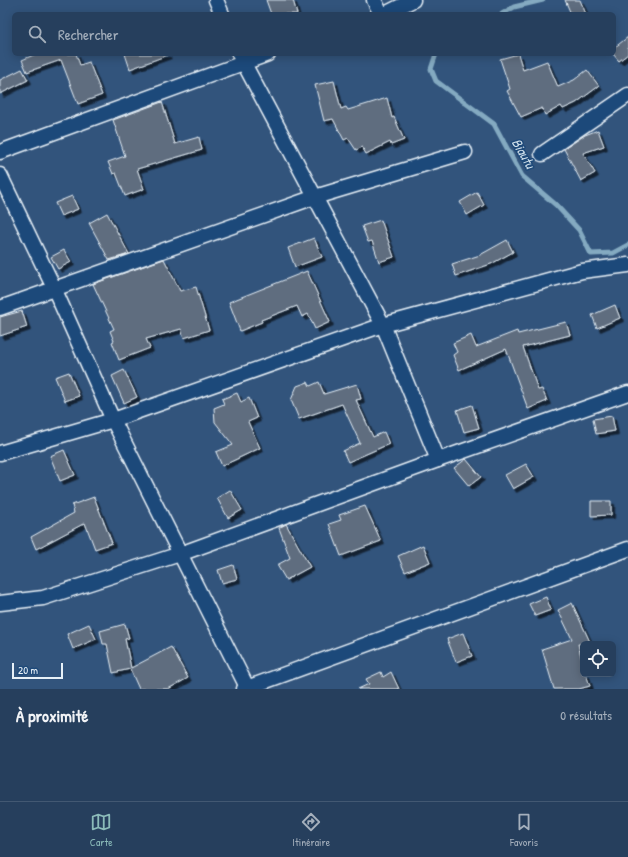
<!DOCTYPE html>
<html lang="fr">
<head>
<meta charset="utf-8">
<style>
  :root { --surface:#263f5d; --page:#324a66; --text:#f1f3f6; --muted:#a4afbc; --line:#425872; --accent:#8bbbb9 }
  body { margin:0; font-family:"Patrick Hand",sans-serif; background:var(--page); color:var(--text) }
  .controls { position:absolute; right:12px; bottom:12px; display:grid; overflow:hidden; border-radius:6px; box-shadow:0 2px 10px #0003 }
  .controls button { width:36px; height:36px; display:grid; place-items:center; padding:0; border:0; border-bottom:1px solid var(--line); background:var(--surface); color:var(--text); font:20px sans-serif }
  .scale { position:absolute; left:12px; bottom:10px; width:51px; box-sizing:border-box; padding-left:4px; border:2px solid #e8f1f8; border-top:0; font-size:11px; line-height:14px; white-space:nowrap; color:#e8f1f8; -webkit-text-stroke:3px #1f4a7a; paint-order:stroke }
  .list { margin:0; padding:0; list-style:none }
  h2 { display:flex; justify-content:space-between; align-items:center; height:52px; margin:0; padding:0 16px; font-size:17px }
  h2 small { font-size:13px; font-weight:400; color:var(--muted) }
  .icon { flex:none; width:22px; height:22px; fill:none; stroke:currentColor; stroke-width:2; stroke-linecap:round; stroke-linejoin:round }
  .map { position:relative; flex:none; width:628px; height:689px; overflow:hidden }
  .search { position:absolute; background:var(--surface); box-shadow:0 2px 10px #0003; left:12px; right:12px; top:12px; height:44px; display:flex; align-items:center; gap:10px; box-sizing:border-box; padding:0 14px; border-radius:6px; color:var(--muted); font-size:15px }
  .sheet { height:112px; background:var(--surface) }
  nav { display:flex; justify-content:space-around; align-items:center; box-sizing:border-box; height:56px; border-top:1px solid var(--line); background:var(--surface); font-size:11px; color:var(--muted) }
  nav a { display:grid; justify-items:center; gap:2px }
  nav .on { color:var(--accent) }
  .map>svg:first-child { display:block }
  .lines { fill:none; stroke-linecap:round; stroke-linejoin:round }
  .stream { stroke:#84aac1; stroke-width:5 }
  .building { fill:#5f6d7f; stroke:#e8f1f8; filter:url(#shadow) }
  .street-casing { stroke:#e8f1f8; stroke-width:17 }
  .street { stroke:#1f4a7a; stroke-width:14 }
  .labels { text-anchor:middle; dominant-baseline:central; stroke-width:3; stroke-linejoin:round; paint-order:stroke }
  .water-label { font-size:14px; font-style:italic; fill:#cfdfea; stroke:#1f4a7a }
</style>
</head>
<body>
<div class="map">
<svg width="628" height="689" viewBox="0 0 628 689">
  <defs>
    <filter id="shadow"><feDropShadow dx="3.5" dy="3.5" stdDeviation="0" flood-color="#0009"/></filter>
  </defs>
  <rect width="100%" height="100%" fill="#32547c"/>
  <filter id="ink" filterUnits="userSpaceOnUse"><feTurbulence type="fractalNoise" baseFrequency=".025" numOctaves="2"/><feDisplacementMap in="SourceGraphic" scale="8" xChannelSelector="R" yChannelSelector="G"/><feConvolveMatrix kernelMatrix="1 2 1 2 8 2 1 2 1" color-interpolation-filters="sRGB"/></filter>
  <g filter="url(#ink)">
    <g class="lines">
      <!-- stream -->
      <g class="stream">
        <polyline points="502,14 514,7 543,0"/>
        <polyline points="436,54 431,69 436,81 494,124 522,176 556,205 579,230 591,254 613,253 628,245"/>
      </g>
    </g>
    <!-- building -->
    <g class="building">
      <polygon points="266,0 293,0 297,14 271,14"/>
      <polygon points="565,0 580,0 586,14 571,14"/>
      <polygon points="628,37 628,54 619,61 613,54 614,48"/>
      <polygon points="36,54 76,54 80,65 89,62 102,95 78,104 61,60 27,72 22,60"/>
      <polygon points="125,54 167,54 168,55 130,69"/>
      <polygon points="518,54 523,70 547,61 558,87 574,80 587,70 599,86 576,103 563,109 561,106 545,115 542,108 521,117 507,91 510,89 500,59"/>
      <polygon points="22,69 28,80 0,94 0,80"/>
      <polygon points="334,81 341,109 346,107 348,110 387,98 392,118 394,117 404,140 391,145 390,142 366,154 362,147 356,150 348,138 344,140 333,119 324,121 315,85"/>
      <polygon points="162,102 175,144 199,137 202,150 137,169 144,189 125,196 116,173 113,174 108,162 125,156 113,120"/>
      <polygon points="598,130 604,146 583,153 595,173 581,181 564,149 585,135"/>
      <polygon points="477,192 484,205 467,215 460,202"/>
      <polygon points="72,196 78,209 61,216 55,203"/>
      <polygon points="107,213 129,254 109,260 89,223"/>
      <polygon points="381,220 394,257 379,262 372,241 368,242 362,226"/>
      <polygon points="314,238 322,257 295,267 288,248"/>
      <polygon points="507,240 513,252 491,264 456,276 452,264 480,255"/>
      <polygon points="64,250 71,262 58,269 51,257"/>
      <polygon points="164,259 180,291 196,287 209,330 184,338 181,329 146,339 150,348 119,360 112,342 114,341 110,331 114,329 93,284"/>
      <polygon points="307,271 330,322 315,329 308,314 302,317 297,306 261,320 262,322 240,331 229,302"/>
      <polygon points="615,305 620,318 597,328 592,315"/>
      <polygon points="22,311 27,327 0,336 0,317"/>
      <polygon points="566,322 570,335 523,347 538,390 542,389 547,401 528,409 506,349 459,370 453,355 457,352 453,343 471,335 476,347 517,331 518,334"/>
      <polygon points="124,370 137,397 124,403 112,376"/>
      <polygon points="69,372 79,396 65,401 55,377"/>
      <polygon points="308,382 310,386 319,382 324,394 357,384 361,399 356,400 373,437 384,432 389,444 348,462 343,451 360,443 342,404 299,419 291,400 297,386"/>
      <polygon points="237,393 241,402 249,398 257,418 248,422 260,448 222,466 216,452 233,445 215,422 214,408 224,404 222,399"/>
      <polygon points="472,405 479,428 464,432 457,410"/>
      <polygon points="612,416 615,431 596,434 593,419"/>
      <polygon points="64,450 75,475 60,481 50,456"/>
      <polygon points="466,459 481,477 469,486 454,468"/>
      <polygon points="526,464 534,477 513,489 505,475"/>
      <polygon points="230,490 242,510 228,518 217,498"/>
      <polygon points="94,497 112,543 95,549 85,523 36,549 31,537 74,513 72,505"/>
      <polygon points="591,501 611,501 611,515 591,516"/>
      <polygon points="365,506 381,541 341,556 329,524 341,520 339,515"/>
      <polygon points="286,524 310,567 286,580 277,565 290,558 279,528"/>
      <polygon points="423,545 430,562 405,572 398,556"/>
      <polygon points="233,565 237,579 222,583 218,570"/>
      <polygon points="546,597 551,610 535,616 529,604"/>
      <polygon points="572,603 591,644 578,644 583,665 583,674 586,674 590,686 579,689 554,689 542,649 572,639 558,610"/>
      <polygon points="89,624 96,639 73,649 67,634"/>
      <polygon points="125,624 129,638 125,639 131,668 171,647 188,678 168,689 139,689 130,669 113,673 107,644 103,644 100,631"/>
      <polygon points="463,633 472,656 456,662 447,639"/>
      <polygon points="381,672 383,677 391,672 399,689 358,689 369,684 366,679"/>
    </g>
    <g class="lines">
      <!-- street casing -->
      <g class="street-casing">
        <g id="street">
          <polyline points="216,0 222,14"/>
          <polyline points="374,0 381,14"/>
          <polyline points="385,14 413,0"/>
          <polyline points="239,54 383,325 438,460"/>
          <polyline points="0,152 268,54"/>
          <polyline points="542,154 628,95"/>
          <polyline points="0,175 54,288 113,420 248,689"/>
          <polyline points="0,308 315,197 465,152"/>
          <polyline points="0,453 113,420 383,325 582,271 628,265"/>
          <polyline points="0,603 43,598 180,554 438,460 628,393"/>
          <polyline points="244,689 628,549"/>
        </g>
      </g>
      <!-- street -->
      <use href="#street" class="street"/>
    </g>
  </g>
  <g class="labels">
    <!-- water labels -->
    <g class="water-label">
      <text transform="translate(524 153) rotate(60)">Biautu</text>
    </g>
  </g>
</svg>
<div class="controls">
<button><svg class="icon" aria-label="locate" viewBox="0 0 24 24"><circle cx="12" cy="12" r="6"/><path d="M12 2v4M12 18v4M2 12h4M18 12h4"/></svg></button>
</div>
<div class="scale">20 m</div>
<div class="search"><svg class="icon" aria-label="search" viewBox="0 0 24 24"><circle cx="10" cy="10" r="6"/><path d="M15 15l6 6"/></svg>Rechercher</div>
</div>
<section class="sheet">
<h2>À proximité<small>0 résultats</small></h2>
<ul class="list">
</ul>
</section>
<nav>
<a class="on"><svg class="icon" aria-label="map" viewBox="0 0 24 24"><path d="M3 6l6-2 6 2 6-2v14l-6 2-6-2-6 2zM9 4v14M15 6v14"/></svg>Carte</a>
<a><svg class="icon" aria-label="directions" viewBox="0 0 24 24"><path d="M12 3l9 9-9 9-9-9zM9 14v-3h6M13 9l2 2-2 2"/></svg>Itinéraire</a>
<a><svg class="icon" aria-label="saved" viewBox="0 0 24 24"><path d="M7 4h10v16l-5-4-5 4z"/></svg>Favoris</a>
</nav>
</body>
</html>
